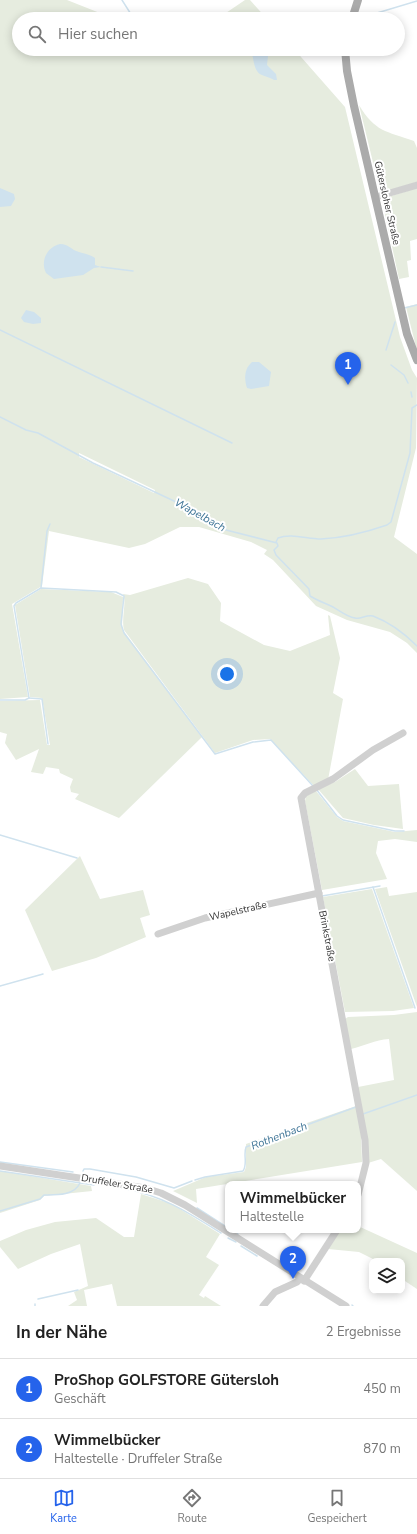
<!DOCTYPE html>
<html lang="de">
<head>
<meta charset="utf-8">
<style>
  :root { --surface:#fff; --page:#f6f6f6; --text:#222; --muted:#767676; --line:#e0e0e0; --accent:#2563eb }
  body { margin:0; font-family:"Nunito Sans",sans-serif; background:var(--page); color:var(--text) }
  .controls { position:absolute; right:12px; bottom:12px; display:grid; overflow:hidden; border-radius:8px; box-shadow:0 2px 10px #0003 }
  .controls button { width:36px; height:36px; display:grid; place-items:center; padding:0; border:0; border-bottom:1px solid var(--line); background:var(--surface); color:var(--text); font:20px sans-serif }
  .you { position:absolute; left:227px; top:674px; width:14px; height:14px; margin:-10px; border:3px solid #fff; border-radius:50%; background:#1a73e8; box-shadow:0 0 0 6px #1a73e833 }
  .badge { display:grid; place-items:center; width:26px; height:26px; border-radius:50%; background:var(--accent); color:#fff; font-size:13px; font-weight:700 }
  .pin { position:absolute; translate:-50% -33px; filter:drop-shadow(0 1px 2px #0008) }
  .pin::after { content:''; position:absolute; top:21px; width:14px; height:12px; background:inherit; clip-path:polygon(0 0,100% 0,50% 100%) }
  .popup { position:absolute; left:225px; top:1181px; width:136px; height:52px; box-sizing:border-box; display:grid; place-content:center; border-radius:8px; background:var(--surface); filter:drop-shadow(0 1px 3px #0005); font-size:13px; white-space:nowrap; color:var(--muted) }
  .popup b { font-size:15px; color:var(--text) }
  .popup::after { content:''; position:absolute; left:50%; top:100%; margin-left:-8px; border:8px solid transparent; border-top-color:var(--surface) }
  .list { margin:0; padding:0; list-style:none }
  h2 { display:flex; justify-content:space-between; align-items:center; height:52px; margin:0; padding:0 16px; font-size:17px }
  h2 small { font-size:13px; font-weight:400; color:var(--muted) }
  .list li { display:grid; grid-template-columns:26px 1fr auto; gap:12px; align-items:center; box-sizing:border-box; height:60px; padding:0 16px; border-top:1px solid var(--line) }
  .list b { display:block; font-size:15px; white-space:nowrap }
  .list p { margin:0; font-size:13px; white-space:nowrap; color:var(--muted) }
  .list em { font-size:13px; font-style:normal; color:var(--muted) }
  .icon { flex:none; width:22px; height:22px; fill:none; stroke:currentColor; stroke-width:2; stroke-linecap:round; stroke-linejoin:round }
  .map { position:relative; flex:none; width:417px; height:1306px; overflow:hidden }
  .search { position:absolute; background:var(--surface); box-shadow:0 2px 10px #0003; left:12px; right:12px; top:12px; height:44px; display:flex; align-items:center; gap:10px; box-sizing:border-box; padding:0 14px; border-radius:22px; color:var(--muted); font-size:15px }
  .sheet { height:172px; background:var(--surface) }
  nav { display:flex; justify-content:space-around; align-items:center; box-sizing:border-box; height:56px; border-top:1px solid var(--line); background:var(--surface); font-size:11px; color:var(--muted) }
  nav a { display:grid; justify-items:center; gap:2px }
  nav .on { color:var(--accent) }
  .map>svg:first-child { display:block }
  .green { fill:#e6ecdf; fill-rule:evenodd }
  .water { fill:#cfe2ee }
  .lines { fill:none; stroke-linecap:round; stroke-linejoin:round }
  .stream { stroke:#cfe2ee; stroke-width:1.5 }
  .minor { stroke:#d0d0d0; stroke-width:7 }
  .major { stroke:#ababab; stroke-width:8 }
  .labels { text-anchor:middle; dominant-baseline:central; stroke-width:4; stroke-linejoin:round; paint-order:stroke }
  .street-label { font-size:10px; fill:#333; stroke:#fff }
  .water-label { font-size:11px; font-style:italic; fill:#3f7597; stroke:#fff }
</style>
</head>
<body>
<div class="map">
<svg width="417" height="1306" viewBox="0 0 417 1306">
  <rect width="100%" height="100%" fill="#fff"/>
  <!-- green -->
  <g class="green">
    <path d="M0,0H67L115,19H19V49H294L345,107L400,337L412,370L417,378L416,448L394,537L417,554V653L407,643L390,632L347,620L316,606L273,560L264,554L267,550L251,542L199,527H180L145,544L129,548L49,531L42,586L12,604L28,697L0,699ZM79,453L155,490L154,493L79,457Z"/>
    <polygon points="245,0 250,0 267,19 217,19"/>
    <path d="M359,105C375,132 386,131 414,141L417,148V182L383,192L380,191Z"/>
    <polygon points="417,188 417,239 410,241 411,260 407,261 409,277 399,279 382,200 385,198"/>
    <polygon points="417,304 417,351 406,307"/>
    <path d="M188,578L208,584L221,603L220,621L264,645L290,651L330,635L328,615L330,616L340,658L333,693L343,699L328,780L314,786L270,739L253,740L215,753L124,630C121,619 127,602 123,594L130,595Z"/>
    <polygon points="41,589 111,592 123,597 122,629 202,737 119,818 75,799 79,794 71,792 70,787 73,779 60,773 59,769 46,767 43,774 31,772 39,749 16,760 5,743 7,734 0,732 0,701 40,700 47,745 50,745 42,698 30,697 15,605"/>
    <polygon points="355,769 368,786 399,784 403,829 374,825 343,818 318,789 335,782"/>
    <polygon points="316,791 337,817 343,821 395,832 417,830 417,842 395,839 378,841 376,853 387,879 322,890 305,801 306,796"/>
    <polygon points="80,856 100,899 143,890 150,915 140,918 146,937 96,958 52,971 25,910"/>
    <polygon points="387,887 389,896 417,892 417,1007 375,889"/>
    <polygon points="372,889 414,1008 393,1011 345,1012 323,897"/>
    <path d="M417,1012V1191L381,1159L368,1163L358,1087L394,1080L389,1039C375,1040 364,1046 351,1049L345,1019L348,1017L394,1015Z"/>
    <polygon points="356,1106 361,1133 362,1162 196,1189 197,1203 173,1191 206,1177 244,1172 246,1167 246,1144"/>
    <polygon points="0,1171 91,1186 92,1191 44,1196 40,1200 0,1213"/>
    <polygon points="141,1194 172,1204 220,1234 206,1257 219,1265 199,1295 204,1298 205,1296 221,1306 117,1306 112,1284 84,1290 87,1306 68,1306 77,1300 74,1292 88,1286 80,1244 51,1254 18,1269 0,1247 0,1241 26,1230 55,1222 96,1218 124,1237 134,1237"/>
    <polygon points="358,1226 417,1253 417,1289 402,1279 402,1261 377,1261 359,1252 328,1249 340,1230 358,1230"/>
  </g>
  <!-- water -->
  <g class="water">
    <path d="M259,49H265L268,56L267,65L276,74L277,80H274C269,77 267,77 262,75C254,72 254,61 252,54Z"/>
    <polygon points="0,188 14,194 15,199 11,206 0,207"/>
    <path d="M60,244C69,244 71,250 79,252C85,254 89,254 95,258V265L101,267L94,268L83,275L54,279L46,273C40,261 47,247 60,244Z"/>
    <polygon points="26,310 34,312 41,318 41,323 33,324 24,322 21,318"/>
    <path d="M252,362H259L271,372L269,386L251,389L247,388C244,379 244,369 252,362Z"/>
  </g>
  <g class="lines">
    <!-- stream -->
    <g class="stream">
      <polyline points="122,0 134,19"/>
      <polyline points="357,19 417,1"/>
      <polyline points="101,267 133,271"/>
      <polyline points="404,308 417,305"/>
      <polyline points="0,330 232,443"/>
      <polyline points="386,350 395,322"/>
      <polyline points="391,365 404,375 408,383"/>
      <polyline points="411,392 412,397"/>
      <path d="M0,417L26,430L38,433L93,463L174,501L198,516L222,525L226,530L277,543L278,546L274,550L276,555L309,589L310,596C318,601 325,603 333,607C340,611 347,617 355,618C361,620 366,614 373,616C389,622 405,634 417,646"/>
      <path d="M276,542L278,538C291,533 307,539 321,539C344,538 364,533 387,525L391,522L410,453L412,408L417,405"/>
      <polyline points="41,588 47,531 50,524"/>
      <polyline points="29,698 42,699 48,744"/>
      <polyline points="0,700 25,700 29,698 14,606 16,603 41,588 116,592 124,596 121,624 124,633 215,754 253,742 271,740 313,786"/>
      <polyline points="316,789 337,816 343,820 395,831 404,831"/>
      <polyline points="0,835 77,858"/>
      <polyline points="373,887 415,1008"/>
      <polyline points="322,896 380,886"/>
      <polyline points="0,986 43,974"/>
      <polyline points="363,1114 417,1095"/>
      <polyline points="0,1162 73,1172"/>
      <polyline points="0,1171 94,1185"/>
      <polyline points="83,1171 84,1169 90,1169 136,1177 174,1188 192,1181"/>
      <path d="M195,1180L205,1177L243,1171C248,1164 243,1155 246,1147L356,1107"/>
      <path d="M122,1188C163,1196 186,1211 221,1233"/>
      <polyline points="197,1208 228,1228"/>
      <path d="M0,1211L40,1199L44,1195C56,1195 74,1196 80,1183"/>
      <polyline points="232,1230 238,1234"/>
      <polyline points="228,1238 236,1242"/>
      <polyline points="241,1246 257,1256"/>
      <polyline points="38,1299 78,1290"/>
      <polyline points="35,1304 35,1306"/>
      <polyline points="352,1305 353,1306"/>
    </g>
    <!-- minor -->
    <g class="minor">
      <polyline points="376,197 417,185"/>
      <polyline points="158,934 205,918 319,893"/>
      <polyline points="0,1166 145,1188 161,1193 185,1205 346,1306"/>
      <polyline points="358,1195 366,1163 365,1140 301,798 305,793 333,779 373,750 403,733"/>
      <polyline points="304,1281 337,1230"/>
      <polyline points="263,1306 275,1292 297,1282 300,1279"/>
    </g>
    <!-- major -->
    <g class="major">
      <polyline points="352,19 358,0"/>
      <polyline points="345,49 347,71 354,106 407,334 417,360"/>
    </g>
  </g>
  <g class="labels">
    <!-- street labels -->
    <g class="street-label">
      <text transform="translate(387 203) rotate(77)">Gütersloher Straße</text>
      <text transform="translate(238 911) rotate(-13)">Wapelstraße</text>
      <text transform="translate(327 936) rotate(79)">Brinkstraße</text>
      <text transform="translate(117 1184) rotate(10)">Druffeler Straße</text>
    </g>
    <!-- water labels -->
    <g class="water-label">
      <text transform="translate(200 515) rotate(29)">Wapelbach</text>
      <text transform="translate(279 1136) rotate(-21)">Rothenbach</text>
    </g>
  </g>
</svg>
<div class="controls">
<button><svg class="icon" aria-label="layers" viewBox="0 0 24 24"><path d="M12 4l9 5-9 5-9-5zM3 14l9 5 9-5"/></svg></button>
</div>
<div class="you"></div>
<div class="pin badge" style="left:348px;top:385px">1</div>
<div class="pin badge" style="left:293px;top:1279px">2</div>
<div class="popup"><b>Wimmelbücker</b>Haltestelle</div>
<div class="search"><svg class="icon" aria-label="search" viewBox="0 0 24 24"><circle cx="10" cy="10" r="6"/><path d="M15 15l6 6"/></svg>Hier suchen</div>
</div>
<section class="sheet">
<h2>In der Nähe<small>2 Ergebnisse</small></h2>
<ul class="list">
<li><span class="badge">1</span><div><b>ProShop GOLFSTORE Gütersloh</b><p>Geschäft</p></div><em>450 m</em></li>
<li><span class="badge">2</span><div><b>Wimmelbücker</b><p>Haltestelle · Druffeler Straße</p></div><em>870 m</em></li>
</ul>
</section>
<nav>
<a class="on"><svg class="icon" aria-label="map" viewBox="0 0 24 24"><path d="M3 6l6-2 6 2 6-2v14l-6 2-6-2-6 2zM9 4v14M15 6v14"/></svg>Karte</a>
<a><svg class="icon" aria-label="directions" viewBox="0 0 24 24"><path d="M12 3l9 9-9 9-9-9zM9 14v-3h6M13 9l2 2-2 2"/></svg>Route</a>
<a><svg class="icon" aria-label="saved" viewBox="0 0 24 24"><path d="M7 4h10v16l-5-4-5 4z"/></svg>Gespeichert</a>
</nav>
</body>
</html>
